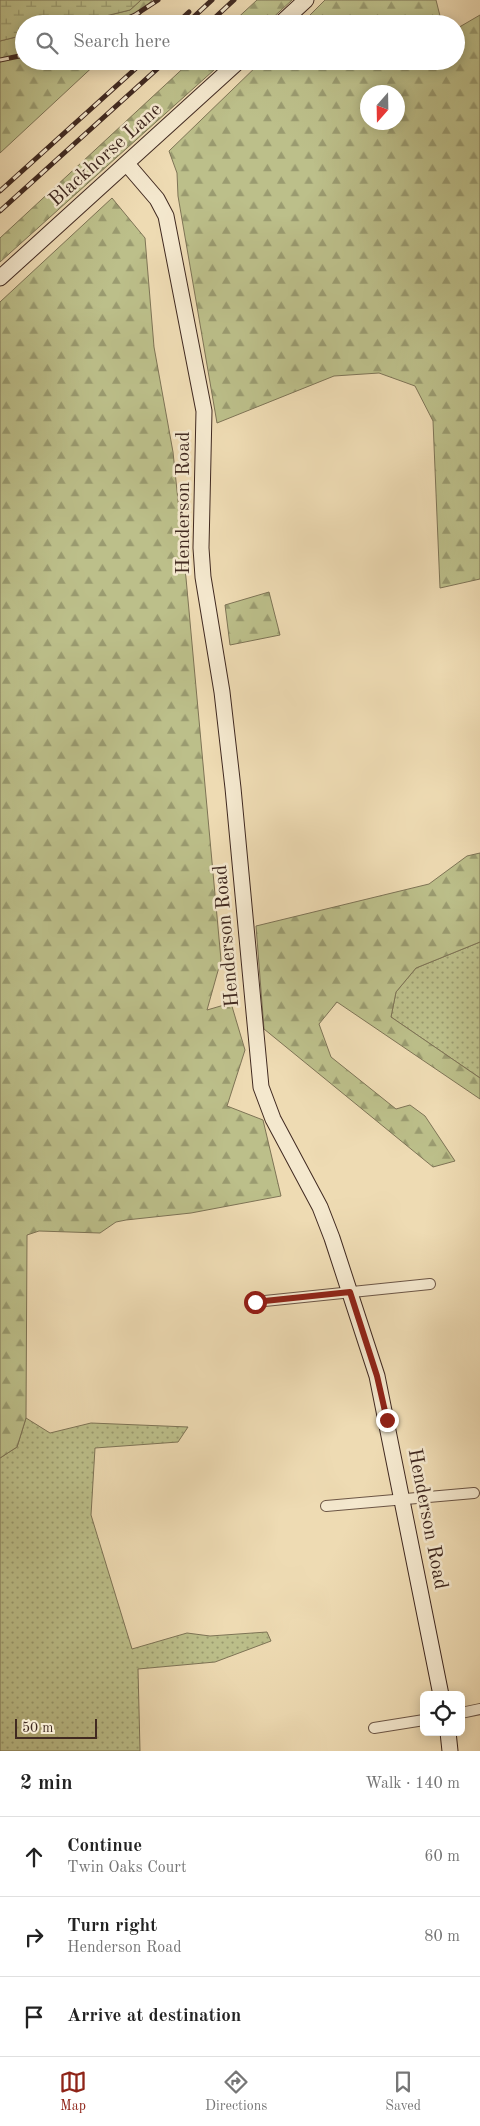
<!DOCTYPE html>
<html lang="en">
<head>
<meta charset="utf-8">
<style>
  :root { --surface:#fff; --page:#f2f2f2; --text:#222; --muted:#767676; --line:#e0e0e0; --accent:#8f2418 }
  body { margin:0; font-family:"Old Standard TT",serif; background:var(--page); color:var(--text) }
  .controls { position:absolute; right:15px; bottom:15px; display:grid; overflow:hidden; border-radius:8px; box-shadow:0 2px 12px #0003 }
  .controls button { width:45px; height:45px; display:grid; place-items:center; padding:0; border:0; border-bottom:1px solid var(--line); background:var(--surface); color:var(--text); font:25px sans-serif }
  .compass { position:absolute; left:360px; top:85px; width:45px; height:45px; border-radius:50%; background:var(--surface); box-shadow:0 2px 12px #0003; rotate:200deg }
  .scale { position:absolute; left:15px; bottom:12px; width:82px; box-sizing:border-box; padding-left:5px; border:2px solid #412a21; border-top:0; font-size:14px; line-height:18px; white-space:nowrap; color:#412a21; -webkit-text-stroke:4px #f4e8ce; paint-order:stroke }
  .stop { position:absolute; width:15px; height:15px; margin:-11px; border:4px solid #8f2418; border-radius:50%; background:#fff }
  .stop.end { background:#8f2418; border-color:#fff; box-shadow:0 1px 5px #0008 }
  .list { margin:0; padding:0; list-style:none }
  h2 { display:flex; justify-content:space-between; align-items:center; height:65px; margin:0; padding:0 20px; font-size:21px }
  h2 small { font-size:16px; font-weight:400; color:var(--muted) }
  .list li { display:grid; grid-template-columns:32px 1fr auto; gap:15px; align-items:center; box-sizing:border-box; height:80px; padding:0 20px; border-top:1px solid var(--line) }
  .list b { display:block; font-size:19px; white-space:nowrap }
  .list p { margin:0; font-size:16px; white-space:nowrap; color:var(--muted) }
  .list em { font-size:16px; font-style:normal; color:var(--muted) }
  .icon { flex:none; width:28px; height:28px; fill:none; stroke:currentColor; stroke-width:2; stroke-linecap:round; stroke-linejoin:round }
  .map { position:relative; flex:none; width:480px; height:1751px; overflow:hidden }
  .search { position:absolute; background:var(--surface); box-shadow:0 2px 12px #0003; left:15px; right:15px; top:15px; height:55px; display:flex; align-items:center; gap:12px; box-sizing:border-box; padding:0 18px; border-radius:28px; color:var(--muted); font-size:19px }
  .sheet { height:305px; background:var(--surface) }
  nav { display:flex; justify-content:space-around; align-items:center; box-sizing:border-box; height:70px; border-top:1px solid var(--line); background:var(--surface); font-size:14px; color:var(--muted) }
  nav a { display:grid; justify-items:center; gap:2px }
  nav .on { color:var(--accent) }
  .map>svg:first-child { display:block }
  .grass { fill:url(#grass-dots); stroke:#7e7456 }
  .forest { fill:url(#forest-firs); stroke:#7e7456; fill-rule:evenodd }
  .wetland { fill:url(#wetland-marsh); stroke:#7e7456 }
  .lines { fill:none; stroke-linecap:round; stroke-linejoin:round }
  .street-casing { stroke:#6c5646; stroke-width:12 }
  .secondary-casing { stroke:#412a21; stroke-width:17 }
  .street { stroke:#f4e8ce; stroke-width:10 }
  .secondary { stroke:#f4e8ce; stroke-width:15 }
  .rail-casing { stroke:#412a21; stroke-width:5 }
  .rail { stroke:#f4e8ce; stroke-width:3; stroke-dasharray:9; stroke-linecap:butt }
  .route { stroke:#8f2418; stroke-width:6 }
  .labels { text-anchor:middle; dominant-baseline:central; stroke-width:5; stroke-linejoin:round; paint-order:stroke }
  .street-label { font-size:20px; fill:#412a21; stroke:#f4e8ce }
</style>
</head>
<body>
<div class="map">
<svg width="480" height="1751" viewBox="0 0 480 1751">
  <defs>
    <pattern id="grass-dots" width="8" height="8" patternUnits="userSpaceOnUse" patternTransform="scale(1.25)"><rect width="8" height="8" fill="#bcbf8a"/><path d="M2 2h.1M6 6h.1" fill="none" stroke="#9a9b70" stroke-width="1.8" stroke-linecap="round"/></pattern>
    <pattern id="forest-firs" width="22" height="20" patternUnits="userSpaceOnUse" patternTransform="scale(1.25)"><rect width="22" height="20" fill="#bcbf8a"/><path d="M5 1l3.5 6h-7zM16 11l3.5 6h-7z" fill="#9a9b70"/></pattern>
    <pattern id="wetland-marsh" width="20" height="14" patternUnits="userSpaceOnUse" patternTransform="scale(1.25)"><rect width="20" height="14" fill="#bcbf8a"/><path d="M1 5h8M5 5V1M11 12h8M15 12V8" fill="none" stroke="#9a9b70"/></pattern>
  </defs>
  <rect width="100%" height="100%" fill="#eedbb3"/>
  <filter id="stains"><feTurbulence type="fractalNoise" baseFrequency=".004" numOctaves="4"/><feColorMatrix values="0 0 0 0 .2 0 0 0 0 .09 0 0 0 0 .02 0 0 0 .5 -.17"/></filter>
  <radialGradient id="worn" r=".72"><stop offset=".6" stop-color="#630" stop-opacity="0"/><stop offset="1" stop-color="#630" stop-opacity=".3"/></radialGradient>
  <!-- grass -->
  <g class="grass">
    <polygon points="480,942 480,1078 391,1017 396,992 416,968"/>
    <polygon points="26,1418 50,1433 91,1423 188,1427 178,1442 95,1448 91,1515 132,1649 187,1633 210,1636 267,1632 271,1641 215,1662 138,1669 140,1751 0,1751 0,1458 17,1447"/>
  </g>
  <!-- forest -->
  <g class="forest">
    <polygon points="141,0 152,0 133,24 73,24 130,10"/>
    <polygon points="257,0 292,0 266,24 231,24"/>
    <polygon points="325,0 436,0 442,24 301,24"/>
    <path d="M480,15V579L440,588L433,421L415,386L379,373L334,376L217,423L178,196L177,173L169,151L262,61H456V29ZM368,92H398V122H368Z"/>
    <polygon points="24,35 24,61 99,61 0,153 0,41"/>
    <polygon points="191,61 224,61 0,262 0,238"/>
    <polygon points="112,198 145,238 154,347 173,452 186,578 221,960 207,1010 231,1003 245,1050 227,1106 263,1120 281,1196 191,1213 126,1220 116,1222 100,1233 39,1231 27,1235 26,1418 17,1447 0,1458 0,302"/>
    <polygon points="269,592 280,635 230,645 225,605"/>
    <polygon points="480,853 480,942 416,968 396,992 391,1017 480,1078 480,1099 337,1002 319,1024 331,1057 396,1109 410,1105 425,1116 455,1161 433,1167 264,1029 256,926 429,884 467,856"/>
  </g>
  <!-- wetland -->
  <polygon class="wetland" points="0,0 141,0 130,10 73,24 24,24 24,35 0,41"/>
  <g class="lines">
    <!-- street casing -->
    <g class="street-casing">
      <g id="street">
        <polyline points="255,1302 430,1284"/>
        <polyline points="326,1506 474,1493"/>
        <polyline points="461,1713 480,1709"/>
        <polyline points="374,1728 424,1720"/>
      </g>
    </g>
    <!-- secondary casing -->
    <g class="secondary-casing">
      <g id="secondary">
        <polyline points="280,24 306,0"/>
        <polyline points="127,164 157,199 166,216 204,411 201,548 203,577 222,692 233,788 261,1087 273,1119 320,1207 332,1238 377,1376 441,1695"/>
        <polyline points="0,278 239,61"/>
        <polyline points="448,1732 450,1751"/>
      </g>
    </g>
    <!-- street -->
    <use href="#street" class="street"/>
    <!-- secondary -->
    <use href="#secondary" class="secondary"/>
    <!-- rail casing -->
    <g class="rail-casing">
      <g id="rail">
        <polyline points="115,24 135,15 158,0"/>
        <polyline points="176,24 189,12"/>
        <polyline points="186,24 212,0"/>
        <polyline points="208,24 234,0"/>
        <polyline points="0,60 24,55"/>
        <polyline points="0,191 144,61"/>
        <polyline points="0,211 166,61"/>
      </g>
    </g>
    <!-- rail -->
    <use href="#rail" class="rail"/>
  </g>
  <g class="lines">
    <!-- route -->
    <polyline class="route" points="255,1302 350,1292 377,1376 387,1420"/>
  </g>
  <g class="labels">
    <!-- street labels -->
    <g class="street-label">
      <text transform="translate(106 155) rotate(-42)">Blackhorse Lane</text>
      <text transform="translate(184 503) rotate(-90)">Henderson Road</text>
      <text transform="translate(227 936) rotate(-95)">Henderson Road</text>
      <text transform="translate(427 1519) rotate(79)">Henderson Road</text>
    </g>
  </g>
  <rect width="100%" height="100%" filter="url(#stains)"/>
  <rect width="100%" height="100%" fill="url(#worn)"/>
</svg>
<div class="controls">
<button><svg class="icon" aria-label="locate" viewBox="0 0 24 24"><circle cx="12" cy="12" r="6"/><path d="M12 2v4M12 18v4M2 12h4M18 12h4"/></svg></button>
</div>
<svg class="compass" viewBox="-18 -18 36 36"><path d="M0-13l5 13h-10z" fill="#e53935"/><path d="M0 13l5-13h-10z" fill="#767676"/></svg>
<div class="scale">50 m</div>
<div class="stop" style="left:255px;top:1302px"></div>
<div class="stop end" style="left:387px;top:1420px"></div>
<div class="search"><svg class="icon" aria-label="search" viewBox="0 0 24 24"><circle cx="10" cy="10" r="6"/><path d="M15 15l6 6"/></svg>Search here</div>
</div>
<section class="sheet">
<h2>2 min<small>Walk · 140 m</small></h2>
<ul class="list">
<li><svg class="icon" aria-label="ahead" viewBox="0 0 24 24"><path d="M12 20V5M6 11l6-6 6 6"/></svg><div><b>Continue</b><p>Twin Oaks Court</p></div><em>60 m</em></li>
<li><svg class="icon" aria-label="right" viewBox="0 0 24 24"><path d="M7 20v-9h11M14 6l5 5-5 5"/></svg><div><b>Turn right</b><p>Henderson Road</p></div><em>80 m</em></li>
<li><svg class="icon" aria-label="arrive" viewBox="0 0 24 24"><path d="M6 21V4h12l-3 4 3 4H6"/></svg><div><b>Arrive at destination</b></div></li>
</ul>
</section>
<nav>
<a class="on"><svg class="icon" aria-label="map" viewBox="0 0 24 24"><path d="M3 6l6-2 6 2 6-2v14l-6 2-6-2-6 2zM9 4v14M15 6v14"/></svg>Map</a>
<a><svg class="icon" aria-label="directions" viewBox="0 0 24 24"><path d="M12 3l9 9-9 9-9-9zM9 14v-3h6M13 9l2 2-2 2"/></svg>Directions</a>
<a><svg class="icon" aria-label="saved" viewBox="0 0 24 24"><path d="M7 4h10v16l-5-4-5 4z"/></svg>Saved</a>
</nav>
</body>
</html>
